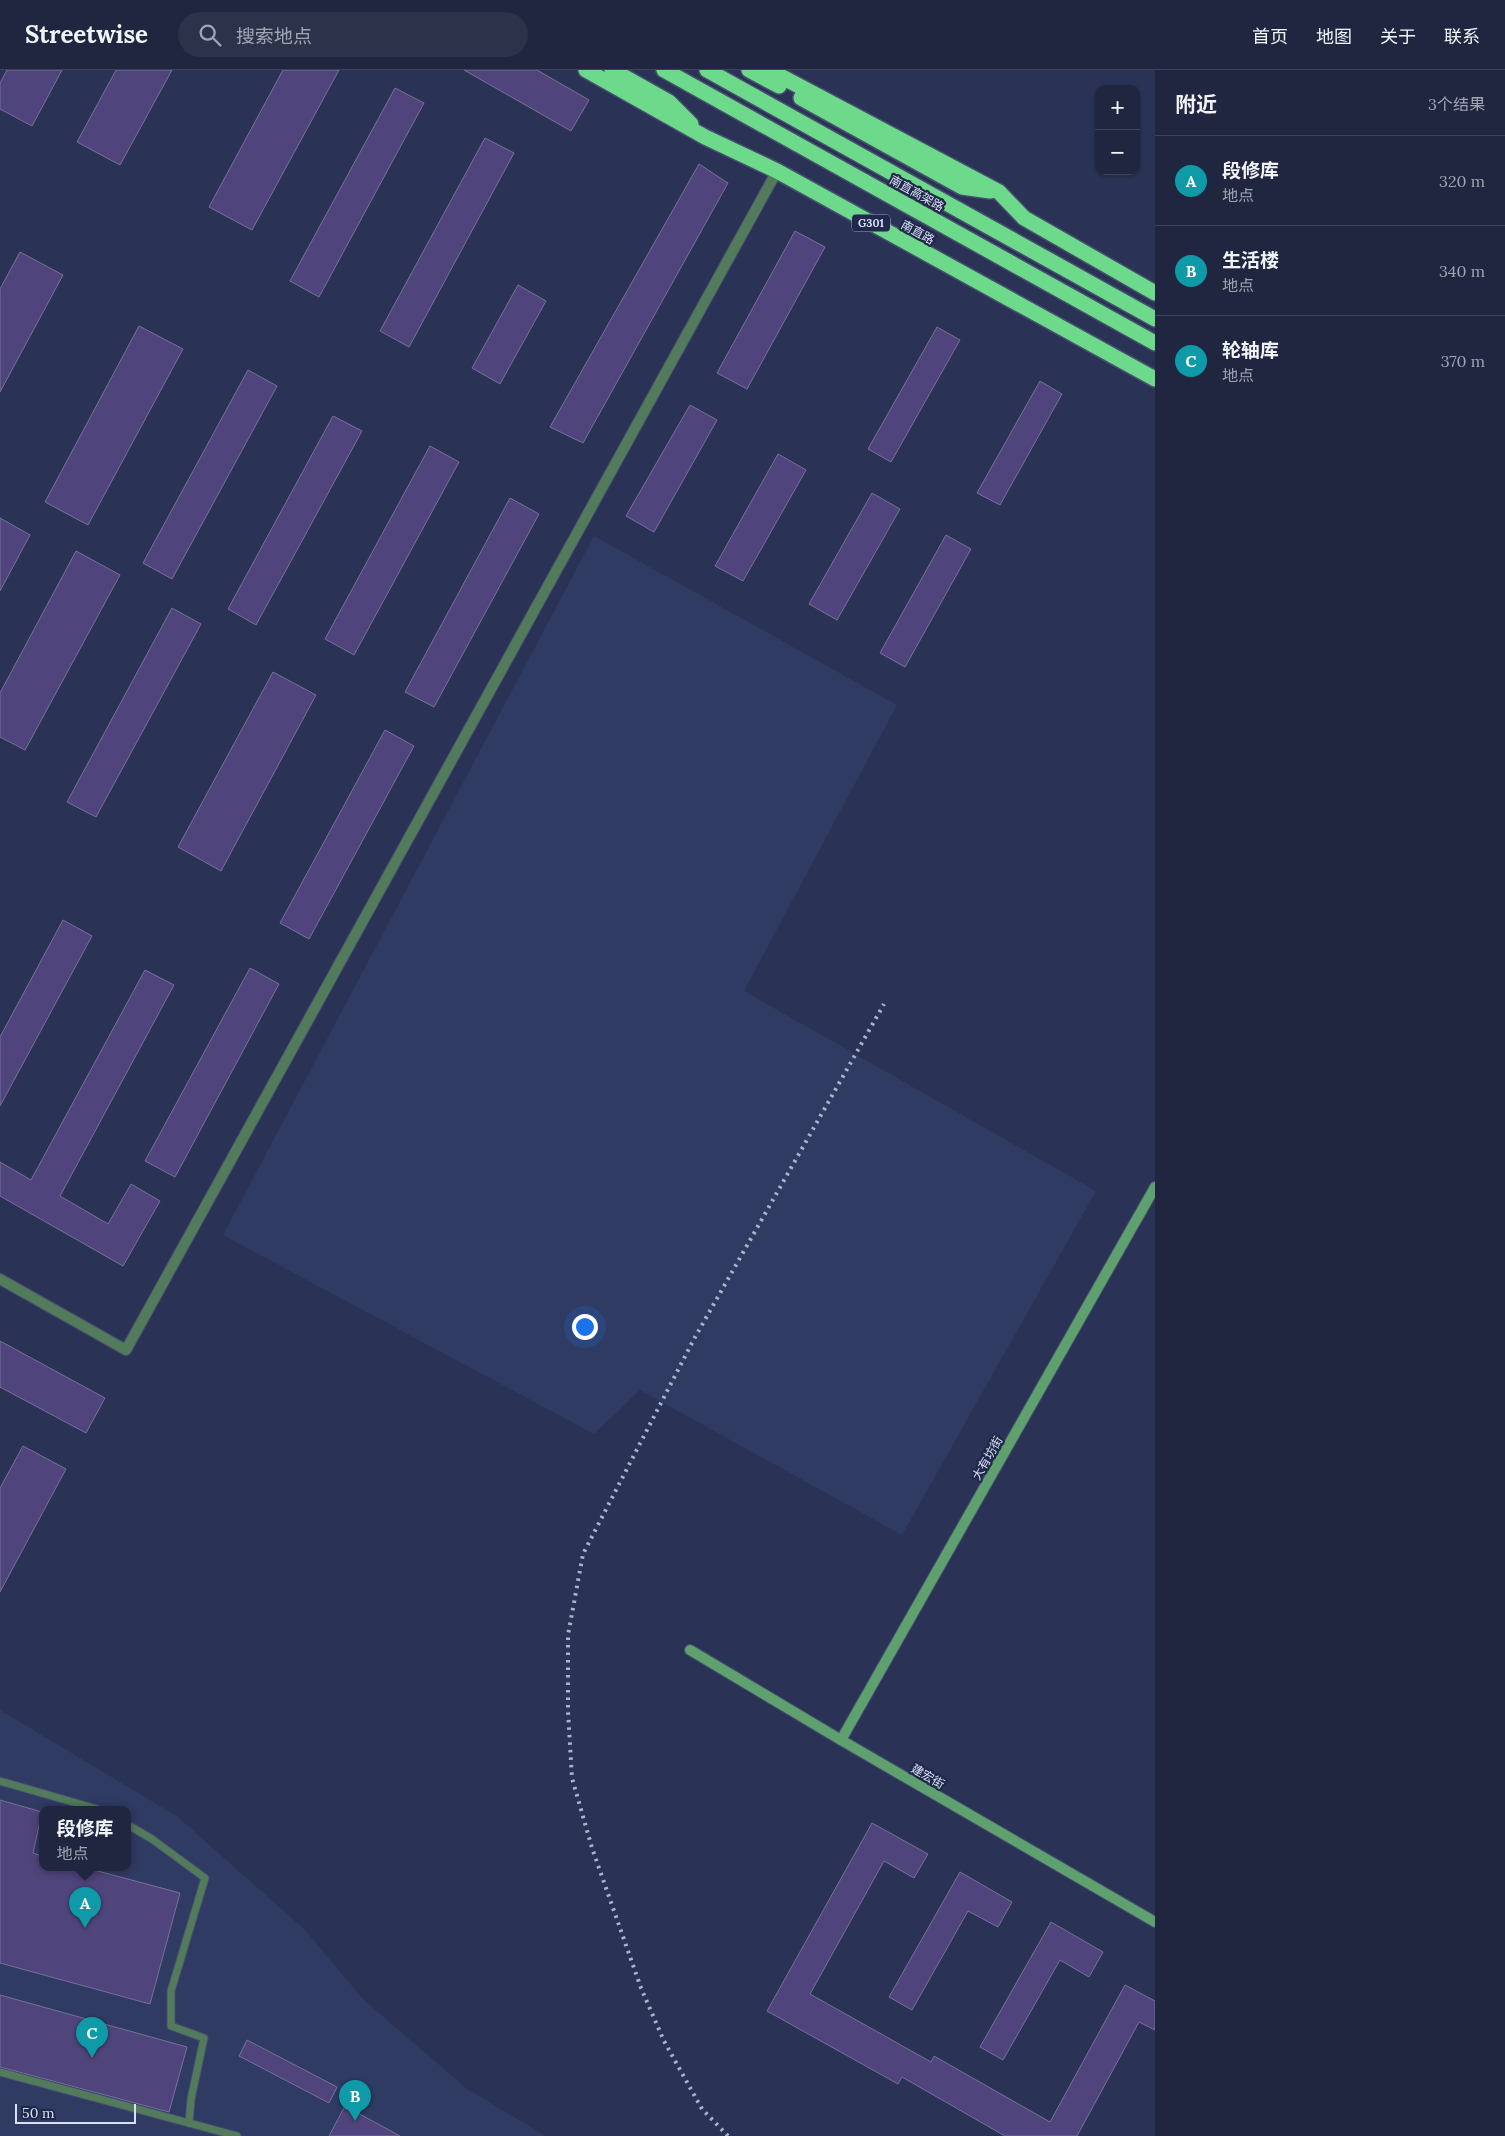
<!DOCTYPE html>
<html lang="zh">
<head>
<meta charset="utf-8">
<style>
  :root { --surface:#202640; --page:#2d324b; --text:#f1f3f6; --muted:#a2a5b1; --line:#3d4359; --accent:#dab333 }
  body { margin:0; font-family:Lora,"Noto Sans SC",serif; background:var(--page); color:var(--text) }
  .controls { position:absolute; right:15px; top:15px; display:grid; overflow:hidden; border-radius:10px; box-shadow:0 1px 4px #0004 }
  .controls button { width:45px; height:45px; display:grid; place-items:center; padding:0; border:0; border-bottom:1px solid var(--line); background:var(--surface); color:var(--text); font:25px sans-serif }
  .scale { position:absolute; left:15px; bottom:12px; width:121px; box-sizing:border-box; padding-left:5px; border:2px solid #d9e0f6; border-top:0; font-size:14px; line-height:18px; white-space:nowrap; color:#d9e0f6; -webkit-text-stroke:4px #20294a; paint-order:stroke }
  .you { position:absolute; left:584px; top:1256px; width:18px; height:18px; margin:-12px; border:4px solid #fff; border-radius:50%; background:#1a73e8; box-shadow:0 0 0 8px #1a73e833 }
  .badge { display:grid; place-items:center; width:32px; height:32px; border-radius:50%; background:var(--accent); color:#fff; font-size:16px; font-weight:700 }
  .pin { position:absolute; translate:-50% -41px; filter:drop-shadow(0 1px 2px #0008) }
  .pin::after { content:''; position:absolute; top:26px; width:18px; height:15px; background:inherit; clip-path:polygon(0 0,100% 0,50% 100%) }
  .popup { position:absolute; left:39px; top:1736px; width:92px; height:65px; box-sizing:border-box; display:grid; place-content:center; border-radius:10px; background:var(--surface); filter:drop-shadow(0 1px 4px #0005); font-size:16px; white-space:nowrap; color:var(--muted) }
  .popup b { font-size:19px; color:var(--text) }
  .popup::after { content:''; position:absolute; left:50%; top:100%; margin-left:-10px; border:10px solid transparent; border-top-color:var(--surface) }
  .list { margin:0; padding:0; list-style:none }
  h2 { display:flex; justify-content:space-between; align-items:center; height:65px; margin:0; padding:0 20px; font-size:21px }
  h2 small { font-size:16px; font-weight:400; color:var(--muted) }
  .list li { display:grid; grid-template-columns:32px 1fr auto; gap:15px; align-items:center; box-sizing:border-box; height:90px; padding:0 20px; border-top:1px solid var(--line) }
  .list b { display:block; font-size:19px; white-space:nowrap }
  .list p { margin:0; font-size:16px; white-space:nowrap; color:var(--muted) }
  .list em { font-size:16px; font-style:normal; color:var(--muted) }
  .icon { flex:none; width:28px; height:28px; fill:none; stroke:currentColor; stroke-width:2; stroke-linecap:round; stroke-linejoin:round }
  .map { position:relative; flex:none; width:1155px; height:2066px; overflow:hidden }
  header { display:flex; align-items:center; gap:30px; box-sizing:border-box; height:70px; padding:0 25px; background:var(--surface); border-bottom:1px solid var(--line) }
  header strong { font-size:24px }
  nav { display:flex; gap:28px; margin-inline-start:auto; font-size:18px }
  .search { width:350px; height:45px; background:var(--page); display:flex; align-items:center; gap:12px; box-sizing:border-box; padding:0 18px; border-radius:28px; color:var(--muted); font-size:19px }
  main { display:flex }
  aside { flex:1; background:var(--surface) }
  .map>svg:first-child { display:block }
  .built { fill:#303b63; fill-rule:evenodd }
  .building { fill:#4f457c; stroke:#777199 }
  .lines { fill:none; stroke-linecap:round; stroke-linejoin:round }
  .lane-casing { stroke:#464f6f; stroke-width:9 }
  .street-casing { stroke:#464f6f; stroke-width:12 }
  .secondary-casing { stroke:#464f6f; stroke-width:12 }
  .highway-casing { stroke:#464f6f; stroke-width:18 }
  .lane { stroke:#527b5b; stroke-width:7 }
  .street { stroke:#527b5b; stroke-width:10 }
  .secondary { stroke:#5ea16f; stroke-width:10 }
  .highway { stroke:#6dd98a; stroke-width:15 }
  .rail { stroke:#acb4cd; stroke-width:4; stroke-dasharray:2.5 5; stroke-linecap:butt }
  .labels { text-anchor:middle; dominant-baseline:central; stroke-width:4.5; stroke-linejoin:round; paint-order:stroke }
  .shield { fill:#20294a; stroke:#a2a9c2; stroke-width:1 }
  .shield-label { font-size:11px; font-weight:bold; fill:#d9e0f6 }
  .street-label { font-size:12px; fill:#d9e0f6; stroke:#20294a }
</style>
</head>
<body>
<header>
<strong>Streetwise</strong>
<div class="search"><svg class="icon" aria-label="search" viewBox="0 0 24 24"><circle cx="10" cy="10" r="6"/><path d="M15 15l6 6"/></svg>搜索地点</div>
<nav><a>首页</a><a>地图</a><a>关于</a><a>联系</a></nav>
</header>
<main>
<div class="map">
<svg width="1155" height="2066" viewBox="0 0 1155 2066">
  <rect width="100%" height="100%" fill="#2a3355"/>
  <!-- built -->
  <g class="built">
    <polygon points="594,466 897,635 744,921 1096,1121 902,1465 640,1320 594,1364 223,1165"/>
    <path d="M0,1640L178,1747L305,1860L364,1930L467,2019L546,2066H0ZM42,1739H128V1797H42Z"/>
  </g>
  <!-- building -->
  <g class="building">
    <polygon points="7,0 62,0 32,56 0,39 0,13"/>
    <polygon points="116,0 172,0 120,95 77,72"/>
    <polygon points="283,0 339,0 252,160 209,137"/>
    <polygon points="464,0 537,0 589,30 571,61"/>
    <polygon points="395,18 424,33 319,227 290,211"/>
    <polygon points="485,68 514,83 409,277 380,261"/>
    <polygon points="699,94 728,113 583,373 550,357"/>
    <polygon points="795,161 825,177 747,319 717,303"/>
    <polygon points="20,182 63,205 0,322 0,219"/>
    <polygon points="518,215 546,231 500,314 472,298"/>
    <polygon points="139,256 183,279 88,455 45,432"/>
    <polygon points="937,257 960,270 891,392 868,379"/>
    <polygon points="248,300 277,316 172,509 143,493"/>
    <polygon points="1040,311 1062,324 1000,435 977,423"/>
    <polygon points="690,335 717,350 654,462 626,446"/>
    <polygon points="333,346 362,361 256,555 228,539"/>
    <polygon points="430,376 459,392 354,585 325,569"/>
    <polygon points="778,384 806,400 743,511 715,496"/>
    <polygon points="872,423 900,439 837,550 809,534"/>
    <polygon points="510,428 539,444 434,637 405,622"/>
    <polygon points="0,448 30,465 0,521"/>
    <polygon points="946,465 971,479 905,597 880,583"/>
    <polygon points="76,481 120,505 25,680 0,667 0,623"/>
    <polygon points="172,538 201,554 96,747 67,732"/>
    <polygon points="273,602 316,625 221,801 178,777"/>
    <polygon points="385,660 414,676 309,869 280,853"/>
    <polygon points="63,850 92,866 0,1036 0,967"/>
    <polygon points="250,898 279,914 175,1107 145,1091"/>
    <polygon points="145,900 174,915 60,1126 108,1154 131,1114 160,1131 123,1196 0,1126 0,1092 31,1110"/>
    <polygon points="0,1271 105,1328 86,1363 0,1317"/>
    <polygon points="23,1376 66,1399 0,1522 0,1418"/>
    <polygon points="0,1730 42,1742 33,1783 42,1786 42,1797 83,1797 180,1823 150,1934 0,1893"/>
    <polygon points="872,1753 928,1784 914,1808 884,1791 810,1924 931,1992 934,1986 1050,2052 1125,1915 1155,1931 1155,1960 1139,1952 1077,2066 1005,2066 902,2007 898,2014 767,1941"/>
    <polygon points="960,1802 1012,1832 998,1857 968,1841 912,1940 889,1927"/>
    <polygon points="1051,1852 1103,1882 1089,1907 1060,1890 1003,1990 980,1977"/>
    <polygon points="0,1925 187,1977 169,2042 0,1997"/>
    <polygon points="247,1970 337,2017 329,2033 239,1986"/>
    <polygon points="345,2036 400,2066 329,2066"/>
  </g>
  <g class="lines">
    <!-- lane casing -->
    <g class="lane-casing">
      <g id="lane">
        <polyline points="0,1711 97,1739"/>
        <polyline points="128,1755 152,1769 205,1808 171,1921 171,1956 204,1968 191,2029 189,2053"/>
        <polyline points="0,2002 237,2066"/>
      </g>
    </g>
    <!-- street casing -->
    <g class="street-casing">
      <polyline id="street" points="0,1209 126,1280 777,101"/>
    </g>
    <!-- secondary casing -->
    <g class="secondary-casing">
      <g id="secondary">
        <polyline points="690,1580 841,1670 1155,1852"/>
        <polyline points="841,1670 1155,1117"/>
      </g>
    </g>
    <!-- highway casing -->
    <g class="highway-casing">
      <g id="highway">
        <polyline points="586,0 705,67 777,101 1155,309"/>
        <polyline points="612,0 669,32 691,54"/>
        <polyline points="664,0 1155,273"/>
        <polyline points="707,0 1155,249"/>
        <polyline points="749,0 779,16"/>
        <polyline points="769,0 999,122 1024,148 1155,223"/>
        <polyline points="801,28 962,117 990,121"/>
      </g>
    </g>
    <!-- lane -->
    <use href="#lane" class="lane"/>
    <!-- street -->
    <use href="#street" class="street"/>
    <!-- secondary -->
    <use href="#secondary" class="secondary"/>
    <!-- highway -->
    <use href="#highway" class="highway"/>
    <!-- rail -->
    <polyline class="rail" points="728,2066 702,2039 664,1971 641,1918 592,1778 572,1708 568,1641 568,1565 583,1484 694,1269 884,934"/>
  </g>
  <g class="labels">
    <!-- shield labels -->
    <rect class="shield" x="852" y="144.5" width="38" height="17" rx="4"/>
    <g class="shield-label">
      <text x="871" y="153">G301</text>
    </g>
    <!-- street labels -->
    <g class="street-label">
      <text transform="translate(917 123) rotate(29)">南直高架路</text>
      <text transform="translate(918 162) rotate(29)">南直路</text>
      <text transform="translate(987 1388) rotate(-60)">大有坊街</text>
      <text transform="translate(928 1706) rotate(30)">建宏街</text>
    </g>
  </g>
</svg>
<div class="controls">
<button>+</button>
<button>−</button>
</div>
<div class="scale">50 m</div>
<div class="you"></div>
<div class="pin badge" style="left:85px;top:1858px;background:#0f9aa8">A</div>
<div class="popup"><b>段修库</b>地点</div>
<div class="pin badge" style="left:355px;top:2051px;background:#0f9aa8">B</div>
<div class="pin badge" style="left:92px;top:1988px;background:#0f9aa8">C</div>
</div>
<aside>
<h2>附近<small>3个结果</small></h2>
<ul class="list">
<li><span class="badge" style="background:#0f9aa8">A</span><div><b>段修库</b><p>地点</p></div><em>320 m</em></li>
<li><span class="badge" style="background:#0f9aa8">B</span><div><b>生活楼</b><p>地点</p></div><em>340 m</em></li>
<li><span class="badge" style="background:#0f9aa8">C</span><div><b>轮轴库</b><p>地点</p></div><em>370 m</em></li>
</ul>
</aside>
</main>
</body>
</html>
